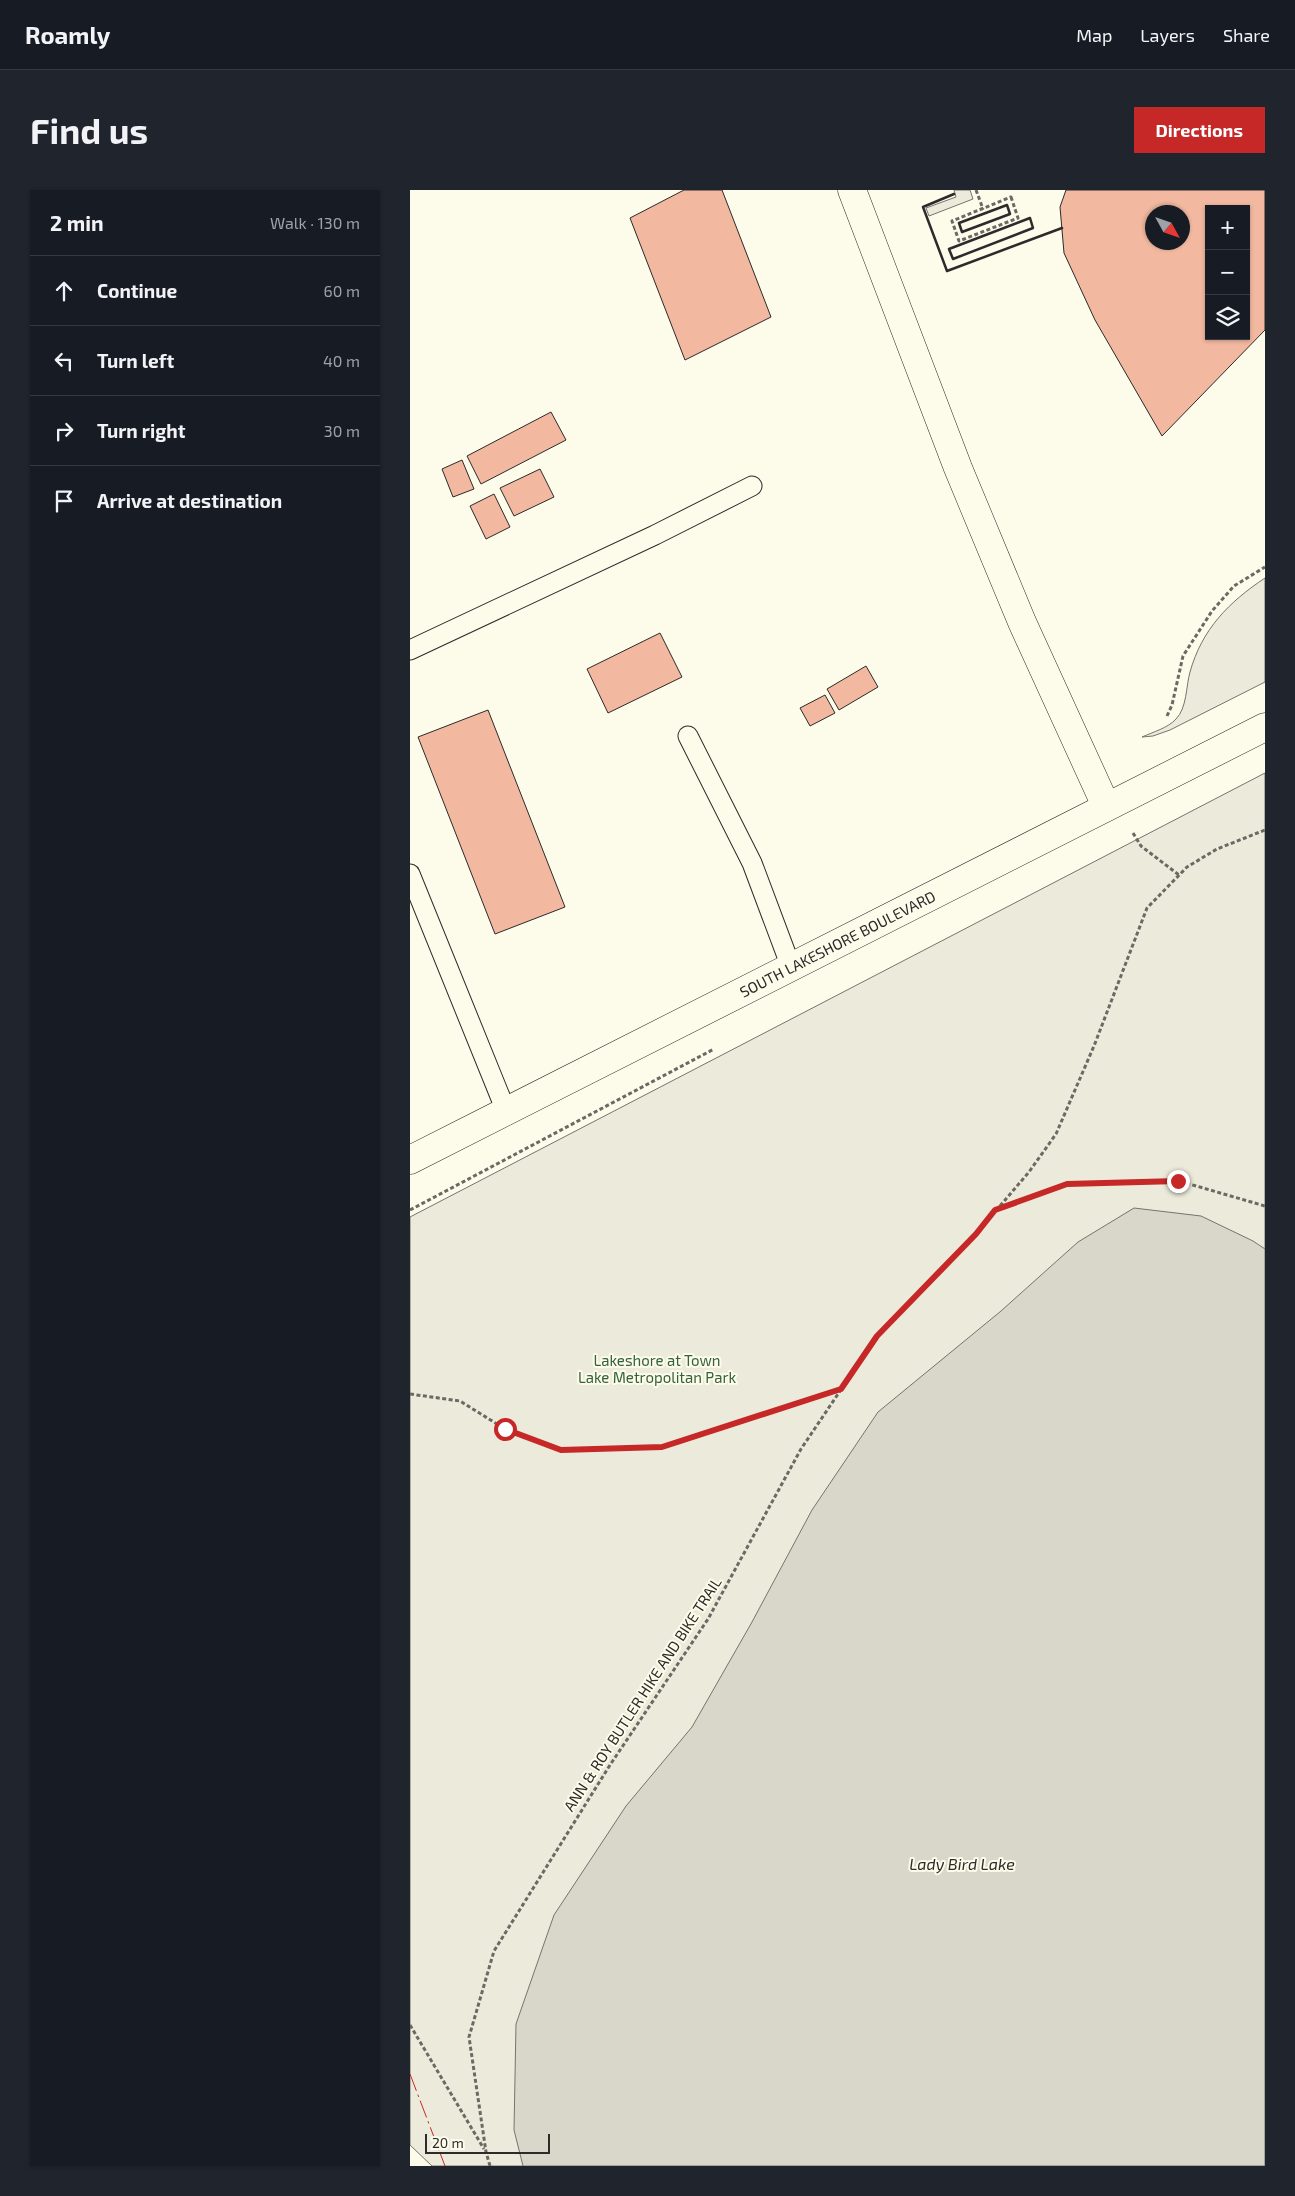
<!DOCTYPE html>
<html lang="en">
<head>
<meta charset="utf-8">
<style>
  :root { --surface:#171b24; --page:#20242c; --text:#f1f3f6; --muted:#9ea1a6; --line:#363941; --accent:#c62828 }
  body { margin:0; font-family:"Exo 2",sans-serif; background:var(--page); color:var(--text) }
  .controls { position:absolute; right:15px; top:15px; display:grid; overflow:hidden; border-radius:0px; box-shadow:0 1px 4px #0004 }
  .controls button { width:45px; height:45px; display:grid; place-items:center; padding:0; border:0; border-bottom:1px solid var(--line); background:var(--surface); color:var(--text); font:25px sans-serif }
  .compass { position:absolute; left:735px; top:15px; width:45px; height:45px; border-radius:50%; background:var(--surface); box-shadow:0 1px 4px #0004; rotate:130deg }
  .scale { position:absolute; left:15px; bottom:12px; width:125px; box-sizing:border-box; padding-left:5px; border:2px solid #2b2b2b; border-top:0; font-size:14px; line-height:18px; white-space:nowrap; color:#2b2b2b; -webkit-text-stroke:4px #fdfbea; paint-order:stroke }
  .stop { position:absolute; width:15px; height:15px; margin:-11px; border:4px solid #c62828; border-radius:50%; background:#fff }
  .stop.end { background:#c62828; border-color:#fff; box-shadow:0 1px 5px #0008 }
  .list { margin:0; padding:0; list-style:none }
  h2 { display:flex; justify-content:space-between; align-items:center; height:65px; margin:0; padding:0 20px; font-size:21px }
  h2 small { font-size:16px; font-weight:400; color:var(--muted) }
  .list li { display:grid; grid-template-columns:32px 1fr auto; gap:15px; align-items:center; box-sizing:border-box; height:70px; padding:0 20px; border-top:1px solid var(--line) }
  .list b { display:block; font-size:19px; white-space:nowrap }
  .list em { font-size:16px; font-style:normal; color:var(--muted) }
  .icon { flex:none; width:28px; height:28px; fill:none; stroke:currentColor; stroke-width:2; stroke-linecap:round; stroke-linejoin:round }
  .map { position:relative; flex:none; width:855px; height:1976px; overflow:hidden; border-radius:0px }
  header { display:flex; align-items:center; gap:30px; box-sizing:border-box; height:70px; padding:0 25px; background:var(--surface); border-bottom:1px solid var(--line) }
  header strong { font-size:24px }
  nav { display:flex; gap:28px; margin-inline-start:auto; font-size:18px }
  .intro { display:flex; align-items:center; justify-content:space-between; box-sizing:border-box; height:120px; padding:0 30px }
  h1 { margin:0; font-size:35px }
  .button { padding:12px 22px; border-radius:0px; background:var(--accent); color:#fff; font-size:18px; font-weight:700 }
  main { display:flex; gap:30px; padding:0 30px }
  aside { flex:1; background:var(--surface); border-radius:0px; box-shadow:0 1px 4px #0004 }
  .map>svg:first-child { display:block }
  .green { fill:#ecebdb; stroke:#74746e }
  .water { fill:#d8d7c9; stroke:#74746e }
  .building { fill:#f2b8a0; stroke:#2b2b2b; fill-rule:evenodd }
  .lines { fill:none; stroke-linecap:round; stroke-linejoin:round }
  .service-casing { stroke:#2b2b2b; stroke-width:21 }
  .minor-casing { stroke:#2b2b2b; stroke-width:29 }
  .secondary-casing { stroke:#2b2b2b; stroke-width:29 }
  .path { stroke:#6a6964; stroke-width:3; stroke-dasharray:4 2.5; stroke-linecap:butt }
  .service { stroke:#fdfbea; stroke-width:19 }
  .minor { stroke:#fdfbea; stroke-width:28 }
  .secondary { stroke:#fdfbea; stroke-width:28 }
  .wall { stroke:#2b2b2b; stroke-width:2.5 }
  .power { stroke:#c62828; stroke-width:1; stroke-dasharray:18 4 2.5 4; stroke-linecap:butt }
  .route { stroke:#c62828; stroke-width:6 }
  .labels { text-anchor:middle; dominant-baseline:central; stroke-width:4; stroke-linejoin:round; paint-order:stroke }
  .street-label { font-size:15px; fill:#2b2b2b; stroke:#fdfbea }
  .park-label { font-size:15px; fill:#34623c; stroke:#fdfbea }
  .water-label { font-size:16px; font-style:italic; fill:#2b2b2b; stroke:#fdfbea }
</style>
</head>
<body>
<header>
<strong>Roamly</strong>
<nav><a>Map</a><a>Layers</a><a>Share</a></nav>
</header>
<div class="intro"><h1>Find us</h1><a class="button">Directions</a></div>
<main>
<aside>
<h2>2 min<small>Walk · 130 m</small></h2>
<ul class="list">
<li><svg class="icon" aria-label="ahead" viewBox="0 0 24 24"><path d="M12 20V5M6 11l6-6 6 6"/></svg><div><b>Continue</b></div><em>60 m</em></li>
<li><svg class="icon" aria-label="left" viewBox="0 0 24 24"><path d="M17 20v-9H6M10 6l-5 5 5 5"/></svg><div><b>Turn left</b></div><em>40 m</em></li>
<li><svg class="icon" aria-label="right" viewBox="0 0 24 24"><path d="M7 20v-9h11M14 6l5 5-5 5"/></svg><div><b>Turn right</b></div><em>30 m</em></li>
<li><svg class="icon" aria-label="arrive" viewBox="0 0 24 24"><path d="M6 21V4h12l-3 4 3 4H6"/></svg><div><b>Arrive at destination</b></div></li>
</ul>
</aside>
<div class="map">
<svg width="855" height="1976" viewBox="0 0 855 1976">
  <rect width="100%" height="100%" fill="#fdfbea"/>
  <!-- green -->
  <g class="green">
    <polygon points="544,0 560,0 563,9 519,26 516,18 546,7"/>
    <path d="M855,388V492L760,540L743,546L732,547C743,542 758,538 766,529C777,518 776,496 780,482C792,439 819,412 855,388Z"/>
    <polygon points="855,583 855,1102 151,1976 22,1976 0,1955 0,1027"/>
  </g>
  <!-- water -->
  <polygon class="water" points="724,1018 791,1026 843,1051 855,1059 855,1976 113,1976 104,1940 106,1834 144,1725 216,1616 282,1537 342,1432 402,1320 468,1222 591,1121 668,1052"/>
  <!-- building -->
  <g class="building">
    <polygon points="274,0 312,0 361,127 275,170 220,28"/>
    <path d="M656,0H855V140L752,246L685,130L654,63L650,17ZM799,19H836V146H799ZM742,22H772V52H742Z"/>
    <polygon points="141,222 156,250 71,294 57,266"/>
    <polygon points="52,270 64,299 43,307 32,279"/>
    <polygon points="130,279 144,307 104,326 90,298"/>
    <polygon points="84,304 100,337 76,349 60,316"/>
    <polygon points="250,443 272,487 198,523 177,479"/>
    <polygon points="456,476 468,497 429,520 417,499"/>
    <polygon points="415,505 425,523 400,536 390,518"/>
    <polygon points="78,520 155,717 85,744 8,547"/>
  </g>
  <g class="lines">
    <!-- service casing -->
    <g class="service-casing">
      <g id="service">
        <polyline points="0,460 245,345 342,296"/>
        <polyline points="278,546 342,673 381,777"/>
        <polyline points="0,684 96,921"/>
      </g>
    </g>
    <!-- minor casing -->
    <g class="minor-casing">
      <polyline id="minor" points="442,0 548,278 612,432 696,616"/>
    </g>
    <!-- secondary casing -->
    <g class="secondary-casing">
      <g id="secondary">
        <path id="s1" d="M0,970L855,537"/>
      </g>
    </g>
    <!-- path -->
    <g class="path">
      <polyline points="566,0 573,19"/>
      <polygon points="601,7 608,28 549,51 542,31"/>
      <polyline points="757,526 762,515 773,466 802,421 824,396 855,377"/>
      <polyline points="723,643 731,656 769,685"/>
      <polyline points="0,1020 304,859"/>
      <polyline points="586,1020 657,994 769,991 855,1016"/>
      <polyline points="0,1204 50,1211 95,1239 151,1260 252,1257 431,1199"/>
      <polyline points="0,1835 74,1959"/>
      <polyline points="80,1976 76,1962 59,1847 84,1761 200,1575 298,1429 391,1259 467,1146 566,1044 619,982 646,944 684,856 737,718 777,677 807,659 855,640"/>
    </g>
    <!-- service -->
    <use href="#service" class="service"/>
    <!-- minor -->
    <use href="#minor" class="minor"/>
    <!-- secondary -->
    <use href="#secondary" class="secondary"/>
    <!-- wall -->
    <g class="wall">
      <polyline points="544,4 513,17 537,81 652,38"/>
      <polygon points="597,15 600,24 552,42 549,33"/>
      <polygon points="620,28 623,38 543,69 539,59"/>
    </g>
    <!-- power -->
    <polyline class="power" points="0,1884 35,1976"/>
  </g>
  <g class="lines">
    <!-- route -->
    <polyline class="route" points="95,1239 151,1260 252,1257 431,1199 467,1146 566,1044 585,1020 657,994 768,991"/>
  </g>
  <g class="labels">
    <!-- street labels -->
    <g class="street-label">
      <text stroke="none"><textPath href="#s1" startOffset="479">SOUTH LAKESHORE BOULEVARD</textPath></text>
      <text transform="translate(232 1504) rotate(-57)">ANN &amp; ROY BUTLER HIKE AND BIKE TRAIL</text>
    </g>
    <!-- park labels -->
    <g class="park-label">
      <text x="247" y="1170">Lakeshore at Town<tspan x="247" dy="17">Lake Metropolitan Park</tspan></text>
    </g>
    <!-- water labels -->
    <g class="water-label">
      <text x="552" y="1673">Lady Bird Lake</text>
    </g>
  </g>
</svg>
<div class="controls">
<button>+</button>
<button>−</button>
<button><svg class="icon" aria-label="layers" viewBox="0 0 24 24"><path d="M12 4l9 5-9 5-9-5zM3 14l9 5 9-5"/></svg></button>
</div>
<svg class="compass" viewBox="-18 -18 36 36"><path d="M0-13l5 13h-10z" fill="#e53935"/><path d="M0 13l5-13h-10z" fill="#9ea1a6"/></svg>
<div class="scale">20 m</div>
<div class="stop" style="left:95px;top:1239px"></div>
<div class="stop end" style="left:768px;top:991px"></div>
</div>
</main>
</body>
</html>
